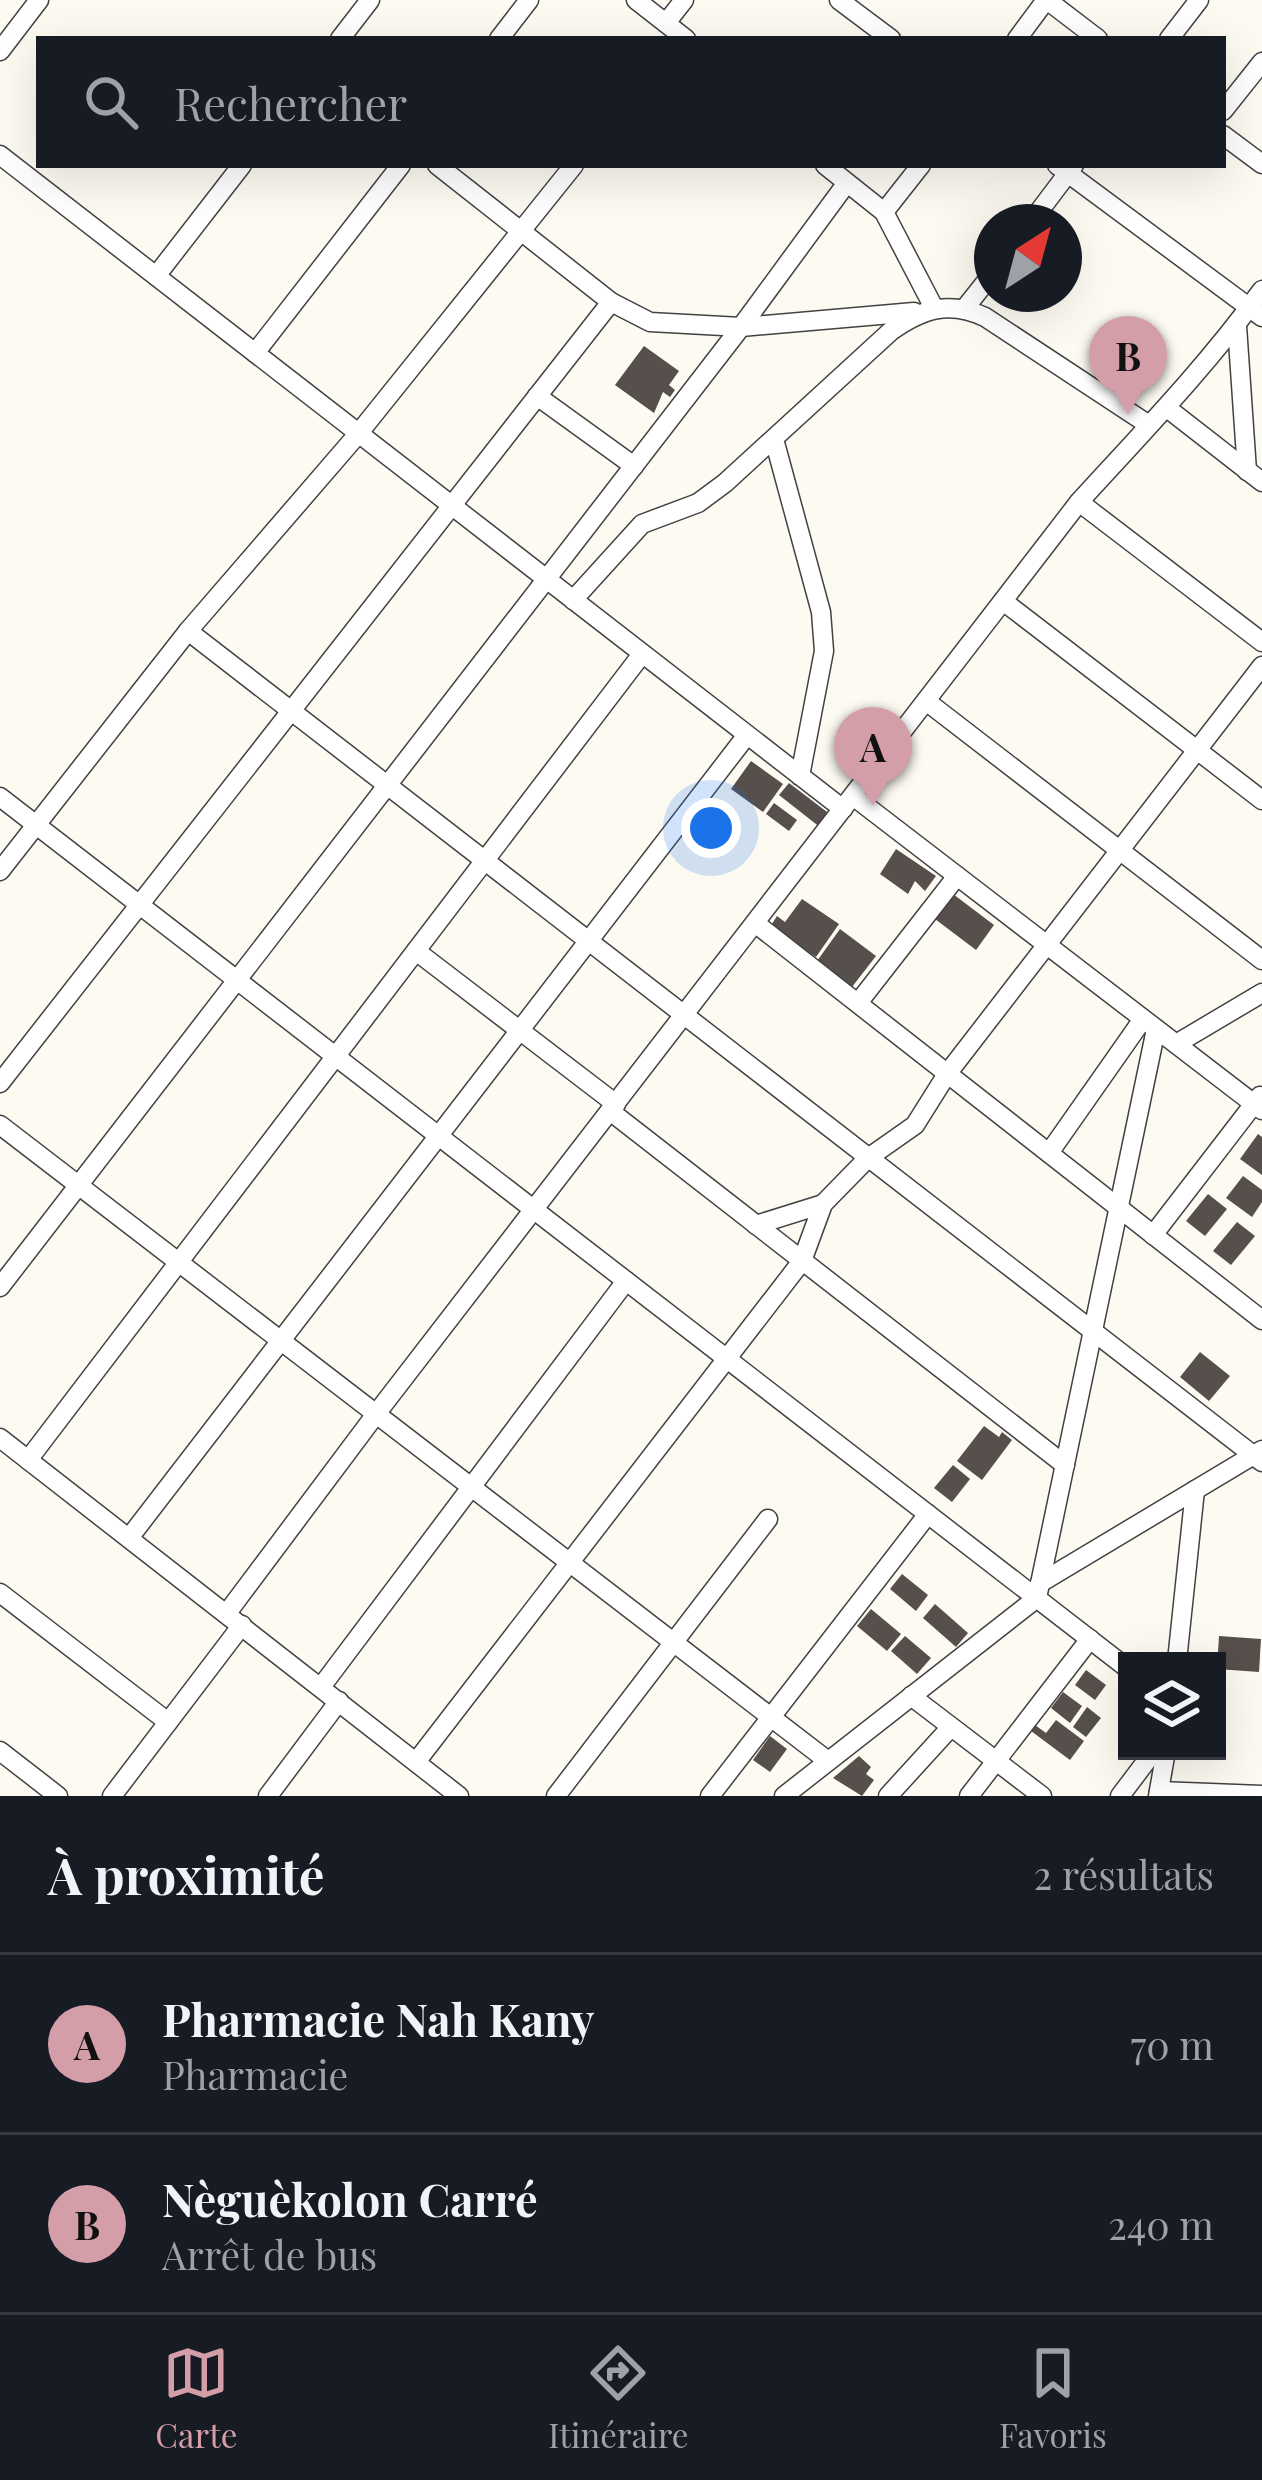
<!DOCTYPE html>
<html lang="fr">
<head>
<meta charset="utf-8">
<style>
  :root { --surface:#171b24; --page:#20242c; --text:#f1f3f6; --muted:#9ea1a6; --line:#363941; --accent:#d49ea9 }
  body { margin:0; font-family:"Playfair Display",serif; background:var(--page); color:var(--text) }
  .controls { position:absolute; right:36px; bottom:36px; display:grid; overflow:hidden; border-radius:0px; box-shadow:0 12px 48px #0002 }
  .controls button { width:108px; height:108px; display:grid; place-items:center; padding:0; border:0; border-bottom:3px solid var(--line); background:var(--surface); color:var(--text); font:60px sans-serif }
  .compass { position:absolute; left:974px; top:204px; width:108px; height:108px; border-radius:50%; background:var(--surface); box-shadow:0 12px 48px #0002; rotate:36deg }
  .you { position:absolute; left:711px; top:828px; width:42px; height:42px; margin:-30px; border:9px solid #fff; border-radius:50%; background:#1a73e8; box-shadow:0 0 0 18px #1a73e833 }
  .badge { display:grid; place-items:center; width:78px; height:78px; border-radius:50%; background:var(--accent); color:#111; font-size:39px; font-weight:700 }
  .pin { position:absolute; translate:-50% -99px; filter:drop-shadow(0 3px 6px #0008) }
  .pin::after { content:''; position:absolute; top:63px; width:42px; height:36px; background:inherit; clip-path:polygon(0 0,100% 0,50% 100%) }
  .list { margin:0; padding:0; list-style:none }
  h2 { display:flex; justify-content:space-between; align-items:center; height:156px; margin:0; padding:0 48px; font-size:51px }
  h2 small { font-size:39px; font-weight:400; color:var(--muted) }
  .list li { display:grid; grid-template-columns:78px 1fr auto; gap:36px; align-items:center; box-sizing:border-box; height:180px; padding:0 48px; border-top:3px solid var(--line) }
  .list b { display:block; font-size:45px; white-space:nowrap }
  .list p { margin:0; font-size:39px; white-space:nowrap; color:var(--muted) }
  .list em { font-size:39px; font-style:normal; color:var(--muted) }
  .icon { flex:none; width:66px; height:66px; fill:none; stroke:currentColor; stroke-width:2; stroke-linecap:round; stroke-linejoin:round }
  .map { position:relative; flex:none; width:1262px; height:1796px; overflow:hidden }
  .search { position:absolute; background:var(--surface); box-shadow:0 12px 48px #0002; left:36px; right:36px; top:36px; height:132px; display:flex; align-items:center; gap:30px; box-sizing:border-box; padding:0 42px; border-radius:0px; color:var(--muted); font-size:45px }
  .sheet { height:516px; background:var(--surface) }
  nav { display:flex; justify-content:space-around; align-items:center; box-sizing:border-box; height:168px; border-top:3px solid var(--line); background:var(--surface); font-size:33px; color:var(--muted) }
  nav a { display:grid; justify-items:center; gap:6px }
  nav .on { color:var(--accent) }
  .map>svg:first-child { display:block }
  .building { fill:#564f4c }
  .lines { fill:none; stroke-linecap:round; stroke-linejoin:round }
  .minor-casing { stroke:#424242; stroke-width:21 }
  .minor { stroke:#fff; stroke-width:18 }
</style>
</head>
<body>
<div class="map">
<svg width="1262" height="1796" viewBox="0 0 1262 1796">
  <rect width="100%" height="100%" fill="#fdfaf2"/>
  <!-- building -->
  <g class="building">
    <polygon points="644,346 679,371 669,385 675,390 670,397 663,392 654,413 615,385"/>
    <polygon points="751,761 783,784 763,812 731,789"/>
    <polygon points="789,783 831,815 821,828 779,795"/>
    <polygon points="774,803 797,820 789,831 766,814"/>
    <polygon points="896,849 936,876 925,891 915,881 908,894 880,874"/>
    <polygon points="953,894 994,925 976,950 935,919"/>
    <polygon points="802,899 839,924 816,957 770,927 777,916 785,922"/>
    <polygon points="840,929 876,956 852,987 817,961"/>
    <polygon points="1258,1134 1262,1137 1262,1175 1240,1159"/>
    <polygon points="1243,1176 1262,1190 1262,1202 1252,1217 1226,1198"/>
    <polygon points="1208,1194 1227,1209 1205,1236 1186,1221"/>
    <polygon points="1237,1222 1255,1236 1231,1265 1213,1251"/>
    <polygon points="1200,1352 1230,1376 1209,1401 1180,1377"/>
    <polygon points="984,1426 999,1437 1002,1432 1012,1440 982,1480 957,1461"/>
    <polygon points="953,1465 970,1479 952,1502 934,1488"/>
    <polygon points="902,1574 928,1595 916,1611 890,1589"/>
    <polygon points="935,1604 968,1633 956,1647 923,1618"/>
    <polygon points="871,1609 901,1634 887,1651 857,1626"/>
    <polygon points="905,1636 931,1658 917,1674 891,1651"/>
    <polygon points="1219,1636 1261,1639 1259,1672 1217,1669"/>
    <polygon points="1086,1670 1106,1685 1095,1700 1075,1685"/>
    <polygon points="1063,1692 1082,1706 1070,1723 1051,1708"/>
    <polygon points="1087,1707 1101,1718 1086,1737 1073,1727"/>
    <polygon points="1056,1720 1084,1741 1070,1760 1031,1731 1035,1725 1046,1733"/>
    <polygon points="770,1736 787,1749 770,1772 753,1760"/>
    <polygon points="859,1756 871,1767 866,1774 874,1780 862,1796 833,1778"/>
  </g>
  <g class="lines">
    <!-- minor casing -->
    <g class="minor-casing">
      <g id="minor">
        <polyline points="636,0 686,39"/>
        <polyline points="839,0 891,39"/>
        <polyline points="1047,0 1098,39"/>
        <polyline points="666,23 684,0"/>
        <polyline points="340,39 370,0"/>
        <polyline points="499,39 529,0"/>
        <polyline points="1017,39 1046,0"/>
        <polyline points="1169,39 1199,0"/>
        <polyline points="0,51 39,0"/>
        <polyline points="1223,111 1262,62"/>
        <polyline points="1223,135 1262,164"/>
        <polyline points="0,155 843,809"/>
        <polyline points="437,165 611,302 650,322 741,327 914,312"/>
        <polyline points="825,165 884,212 934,308"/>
        <polyline points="1057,165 1262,317"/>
        <polyline points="884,212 921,165"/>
        <polyline points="1031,222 1074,165"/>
        <polyline points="156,276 242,165"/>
        <polyline points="965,308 992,274"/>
        <polyline points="1237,326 1247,471"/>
        <polyline points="255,353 401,165"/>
        <polyline points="537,396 634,466"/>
        <polyline points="1167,408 1262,482"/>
        <polyline points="774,439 821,612 824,651 800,776"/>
        <polyline points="1079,502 1262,642"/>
        <path d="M573,600L642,524L698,503L725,483L891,331C922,309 949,300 985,317L1149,425"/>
        <polyline points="1003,601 1262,800"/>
        <polyline points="188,631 1262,1462"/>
        <polyline points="926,701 1262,960"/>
        <polyline points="853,796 1262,1110"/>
        <polyline points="0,797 1127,1668"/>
        <polyline points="0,871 188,631 358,434 574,165"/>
        <polyline points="755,923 1262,1320"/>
        <polyline points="416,951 616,1104"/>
        <polyline points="858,1003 957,876"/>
        <polyline points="1176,1044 1262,993"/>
        <polyline points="0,1083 611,302"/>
        <polyline points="610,1111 1065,1465"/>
        <polyline points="0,1125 828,1761"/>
        <polyline points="1049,1153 1143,1019"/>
        <polyline points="756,1225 823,1204"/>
        <polyline points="1153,1235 1260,1096"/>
        <polyline points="0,1287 741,327 846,184"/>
        <polyline points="0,1438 459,1796"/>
        <polyline points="28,1460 642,654"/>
        <polyline points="129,1538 747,735"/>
        <polyline points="1040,1583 1262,1450"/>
        <polyline points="0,1593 168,1722"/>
        <path d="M227,1613L376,1414L1079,502C1142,433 1207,366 1262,290"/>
        <polyline points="1177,1661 1195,1490"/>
        <polyline points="321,1687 626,1281"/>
        <polyline points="911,1696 1042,1796"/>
        <polyline points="0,1751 58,1796"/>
        <polyline points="416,1762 802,1261 823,1204 868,1158 915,1125 947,1074 1262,666"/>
        <polyline points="1159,1791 1262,1795"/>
        <polyline points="112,1796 242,1625"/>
        <polyline points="268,1796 339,1701"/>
        <polyline points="556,1796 768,1519"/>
        <polyline points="710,1796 928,1514"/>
        <polyline points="784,1796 1037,1598 1156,1029"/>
        <polyline points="888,1796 951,1727"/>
        <polyline points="969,1796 1090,1639"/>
        <polyline points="1120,1796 1154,1751"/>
        <polyline points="1158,1796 1166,1751"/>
      </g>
    </g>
    <!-- minor -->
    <use href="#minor" class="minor"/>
  </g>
</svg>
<div class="controls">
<button><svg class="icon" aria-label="layers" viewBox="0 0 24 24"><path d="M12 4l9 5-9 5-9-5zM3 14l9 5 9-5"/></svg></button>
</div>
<svg class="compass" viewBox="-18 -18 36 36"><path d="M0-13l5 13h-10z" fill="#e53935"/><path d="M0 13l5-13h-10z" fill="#9ea1a6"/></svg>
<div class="you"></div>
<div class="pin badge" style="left:873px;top:806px">A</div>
<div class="pin badge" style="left:1128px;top:415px">B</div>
<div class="search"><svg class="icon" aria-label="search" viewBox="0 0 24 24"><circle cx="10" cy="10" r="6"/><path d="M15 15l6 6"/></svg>Rechercher</div>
</div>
<section class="sheet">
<h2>À proximité<small>2 résultats</small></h2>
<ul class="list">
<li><span class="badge">A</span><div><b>Pharmacie Nah Kany</b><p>Pharmacie</p></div><em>70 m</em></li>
<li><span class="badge">B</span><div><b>Nèguèkolon Carré</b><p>Arrêt de bus</p></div><em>240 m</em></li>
</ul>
</section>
<nav>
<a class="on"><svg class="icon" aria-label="map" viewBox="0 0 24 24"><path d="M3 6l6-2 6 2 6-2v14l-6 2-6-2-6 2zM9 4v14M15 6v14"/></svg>Carte</a>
<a><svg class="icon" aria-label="directions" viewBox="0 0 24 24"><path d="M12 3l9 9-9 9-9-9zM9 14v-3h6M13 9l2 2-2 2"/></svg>Itinéraire</a>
<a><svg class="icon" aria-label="saved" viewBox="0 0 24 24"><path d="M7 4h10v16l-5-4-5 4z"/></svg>Favoris</a>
</nav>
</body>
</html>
